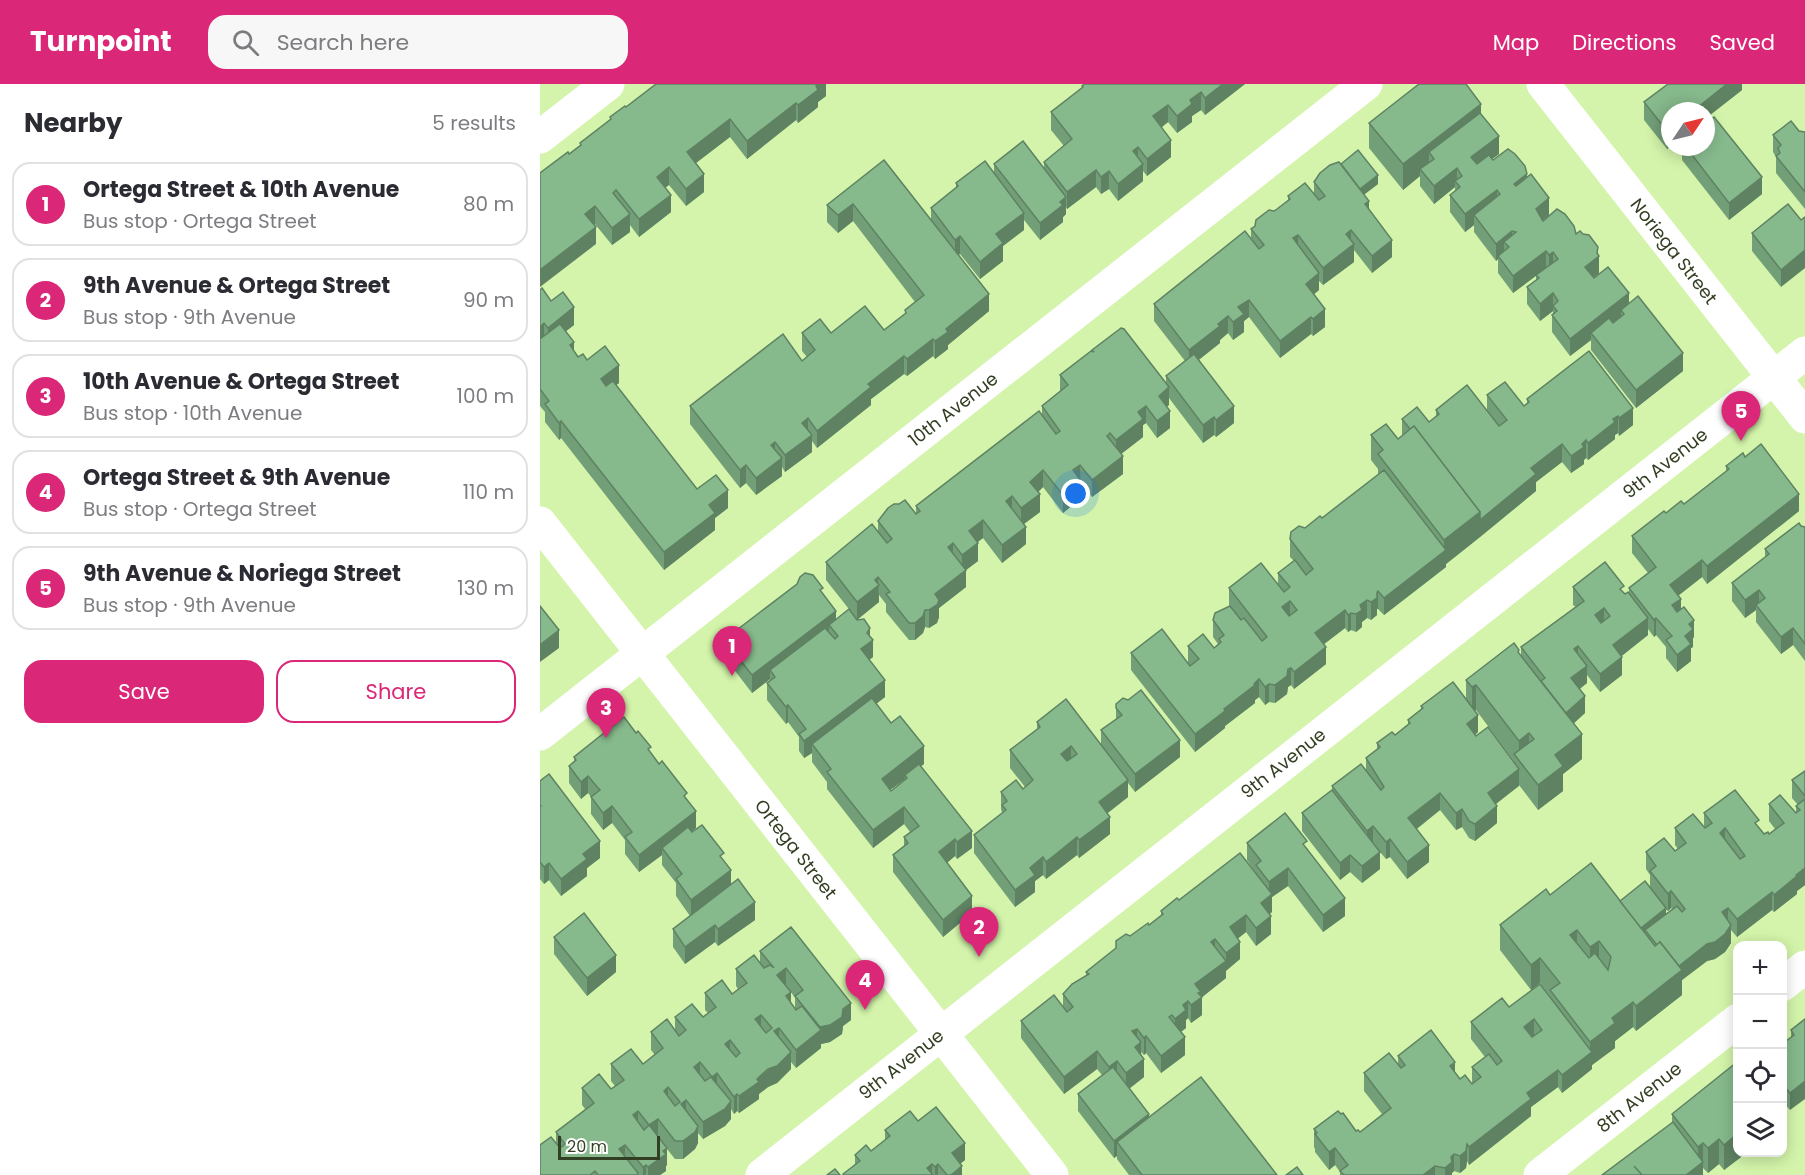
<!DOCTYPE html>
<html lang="en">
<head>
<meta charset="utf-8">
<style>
  :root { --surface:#fff; --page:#f7f7f7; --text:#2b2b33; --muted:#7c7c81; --line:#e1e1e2; --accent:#db2777 }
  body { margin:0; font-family:Poppins,sans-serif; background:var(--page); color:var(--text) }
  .controls { position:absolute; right:18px; bottom:18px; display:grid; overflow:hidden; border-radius:12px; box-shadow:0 3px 15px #0003 }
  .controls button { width:54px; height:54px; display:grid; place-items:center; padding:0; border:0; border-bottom:2px solid var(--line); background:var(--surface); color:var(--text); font:30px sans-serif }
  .compass { position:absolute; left:1121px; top:18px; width:54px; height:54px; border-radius:50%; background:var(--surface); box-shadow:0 3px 15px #0003; rotate:55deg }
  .scale { position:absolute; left:18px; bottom:15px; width:102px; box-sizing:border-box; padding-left:6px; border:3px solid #333f22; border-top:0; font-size:16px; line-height:21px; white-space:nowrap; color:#333f22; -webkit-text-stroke:4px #fff; paint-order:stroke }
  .you { position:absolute; left:536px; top:410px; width:21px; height:21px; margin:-15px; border:4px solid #fff; border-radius:50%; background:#1a73e8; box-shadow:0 0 0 9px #1a73e833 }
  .badge { display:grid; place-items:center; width:39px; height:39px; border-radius:50%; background:var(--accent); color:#fff; font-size:20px; font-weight:700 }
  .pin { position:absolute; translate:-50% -50px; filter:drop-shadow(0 2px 3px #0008) }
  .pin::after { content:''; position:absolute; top:32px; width:21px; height:18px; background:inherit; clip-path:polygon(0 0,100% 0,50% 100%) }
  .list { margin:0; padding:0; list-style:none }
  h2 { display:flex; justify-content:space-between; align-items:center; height:78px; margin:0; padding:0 24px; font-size:26px }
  h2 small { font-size:20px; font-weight:400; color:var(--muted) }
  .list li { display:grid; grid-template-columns:39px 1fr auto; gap:18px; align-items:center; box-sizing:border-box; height:84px; margin:0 12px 12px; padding:0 12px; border:2px solid var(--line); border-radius:18px }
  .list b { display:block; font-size:22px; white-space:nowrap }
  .list p { margin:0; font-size:20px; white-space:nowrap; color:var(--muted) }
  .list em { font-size:20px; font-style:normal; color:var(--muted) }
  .actions { display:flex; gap:12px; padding:18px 24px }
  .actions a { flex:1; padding:14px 0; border:2px solid var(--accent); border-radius:18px; text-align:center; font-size:21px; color:var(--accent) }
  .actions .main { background:var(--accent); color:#fff }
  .icon { flex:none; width:33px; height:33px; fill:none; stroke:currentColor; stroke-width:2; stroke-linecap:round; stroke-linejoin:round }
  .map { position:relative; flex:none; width:1265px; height:1091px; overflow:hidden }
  header { display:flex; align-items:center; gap:36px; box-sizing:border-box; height:84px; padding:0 30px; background:var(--accent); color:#fff }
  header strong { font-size:28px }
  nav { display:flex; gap:33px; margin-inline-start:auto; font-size:21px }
  .search { width:420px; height:54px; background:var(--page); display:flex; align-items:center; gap:15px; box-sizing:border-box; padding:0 21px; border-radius:18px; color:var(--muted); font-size:22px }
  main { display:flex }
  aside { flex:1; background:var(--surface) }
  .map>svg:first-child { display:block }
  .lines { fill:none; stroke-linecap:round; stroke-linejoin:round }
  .minor { stroke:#fff; stroke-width:33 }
  .wall { fill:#739f78; fill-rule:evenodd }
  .shaded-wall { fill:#5e8262 }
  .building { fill:#86b98c; stroke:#5e8262; stroke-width:1.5; fill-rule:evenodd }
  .labels { text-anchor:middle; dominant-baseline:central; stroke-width:6; stroke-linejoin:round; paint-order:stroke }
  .street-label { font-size:18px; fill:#333f22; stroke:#fff }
</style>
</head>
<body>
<header>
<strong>Turnpoint</strong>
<div class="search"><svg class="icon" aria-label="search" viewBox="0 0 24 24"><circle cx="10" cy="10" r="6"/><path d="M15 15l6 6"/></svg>Search here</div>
<nav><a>Map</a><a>Directions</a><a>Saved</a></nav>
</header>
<main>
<aside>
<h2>Nearby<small>5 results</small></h2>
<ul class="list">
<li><span class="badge">1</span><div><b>Ortega Street &amp; 10th Avenue</b><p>Bus stop · Ortega Street</p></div><em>80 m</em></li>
<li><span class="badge">2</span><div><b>9th Avenue &amp; Ortega Street</b><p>Bus stop · 9th Avenue</p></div><em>90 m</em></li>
<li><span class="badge">3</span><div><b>10th Avenue &amp; Ortega Street</b><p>Bus stop · 10th Avenue</p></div><em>100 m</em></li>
<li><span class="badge">4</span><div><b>Ortega Street &amp; 9th Avenue</b><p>Bus stop · Ortega Street</p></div><em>110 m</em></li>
<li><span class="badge">5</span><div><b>9th Avenue &amp; Noriega Street</b><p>Bus stop · 9th Avenue</p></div><em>130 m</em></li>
</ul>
<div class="actions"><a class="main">Save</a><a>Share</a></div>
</aside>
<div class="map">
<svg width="1265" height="1091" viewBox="0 0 1265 1091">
  <rect width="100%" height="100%" fill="#d3f4aa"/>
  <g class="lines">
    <!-- minor -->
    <g class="minor">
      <polyline points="1003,0 1265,333"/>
      <polyline points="0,53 68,0"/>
      <polyline points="0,439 512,1091"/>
      <polyline points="0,650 826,0"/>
      <polyline points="1242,901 1265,883"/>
      <polyline points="222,1091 1265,269"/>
      <polyline points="1000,1091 1198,936"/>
    </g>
  </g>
  <!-- wall -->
  <g class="wall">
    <polygon points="286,0 286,12 278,18 278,23 258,39 256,36 207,75 190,53 155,79 164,108 146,122 129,101 125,103 131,128 99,153 90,141 90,148 72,161 55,140 54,141 56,160 29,70 40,61 40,59 70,36 70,33 86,23"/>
    <polygon points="705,0 665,31 661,26 652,32 652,38 637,49 628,38 622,43 631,73 607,92 603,87 603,97 578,117 569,105 561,110 556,103 527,125 526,123 526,130 523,133 523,138 500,156 484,136 484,146 463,162 463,177 440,195 420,170 418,171 449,227 408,261 408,265 395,275 393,272 367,292 364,290 331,315 331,321 277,364 272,357 272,368 245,388 242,383 242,392 216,411 206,399 200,404 150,340 150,322 262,277 267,273 262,267 262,249 291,249 344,246 365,230 365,226 375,218 313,137 298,149 287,138 287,121 344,76 391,135 391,124 416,104 416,99 454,90 454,80 504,84 504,78 524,62 511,46 511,28 542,4 542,2"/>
    <polygon points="1202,0 1202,6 1127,65 1104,36 1104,18"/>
    <polygon points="941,30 959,70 952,75 953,76 987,93 1009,131 1036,150 1058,170 1059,189 1089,219 1143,287 1096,324 1051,266 1051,256 1030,272 1012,248 1012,231 1013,230 1013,227 1000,237 987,220 987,203 996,196 996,192 973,209 958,189 958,175 956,177 934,148 934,141 925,148 910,128 910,111 915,107 915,103 894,120 880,102 880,92 863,106 829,64 829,39"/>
    <polygon points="1259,47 1265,48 1265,125 1236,89 1236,73 1233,68 1233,51"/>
    <polygon points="1142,63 1166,63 1222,110 1189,136 1142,76"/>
    <path d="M801,80L838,100L824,110L829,126L852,173L832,189L814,166V178L783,201L779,197V206L774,210L785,243L773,252L771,250L740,274L709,233L704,237V248L693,256L688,249L680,256V259L659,276L694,339L676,353L674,351L663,359L629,314V321L627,322L630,344L617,354L606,339L603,341V353L581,370L583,390L552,413L541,399V414L523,429L503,403L498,408L500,428L484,440L486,460L462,479L443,454L437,458L438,477L426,486V503L399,524V533L397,539L389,544L385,543L383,549L375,556H369L346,528V520L339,511V518L317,535L330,553L333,573L329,576L345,613L336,620L384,680L381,682L432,764L417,775L415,772L407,779L432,829L403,853L353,788V771L364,762V753L370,748L364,740L333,764L287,705V698L272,678V669L264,674L259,667V653L248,638L246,640L227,616V599L230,597V595L212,609L189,579V562L198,554V545L283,509L296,535L312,529L286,496V478L338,447V437L376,429V422L502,330V322L520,307V291L552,268V266L626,299V292L645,277L614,237V220L711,155V145L748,117V112L774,109V98ZM365,695V697L351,707L350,706Z"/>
    <polygon points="1261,136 1241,203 1212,167 1212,149"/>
    <polygon points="0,206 11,217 34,241 26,247 34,267 38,273 47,276 79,299 76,301 157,405 188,424 175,434 175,446 124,486 21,354 19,356 5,338 5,328 0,322"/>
    <polygon points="1049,267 1093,341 1079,352 1078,349 1075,351 1075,355 1048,376 1046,374 1044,376 1044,380 1031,389 1022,378 996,398 996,407 940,453 906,480 906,483 844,531 838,525 837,525 837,531 831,536 827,534 822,538 822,543 816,548 811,546 808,548 805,544 784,560 786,580 754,605 751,601 748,603 747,610 735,619 729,618 725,621 719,613 715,616 715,619 685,642 685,644 655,668 591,586 591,569 648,579 648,562 674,564 678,560 673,553 673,536 690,522 689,521 689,504 738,501 738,489 754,477 750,473 750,455 765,444 782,434 838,391 838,385 831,376 831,351 858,355 862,352 862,335 889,338 896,333 896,326 947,327 947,311 984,322 987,320 987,315"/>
    <path d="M1205,373L1259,427L1167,500L1162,493L1138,512L1141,525L1154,553L1153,554V563L1151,564V577L1137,588L1126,574V563L1116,551L1114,553L1108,545V551L1081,572L1082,591L1060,608L1047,591V599L1040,605L1045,629L1034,639L1042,675L1023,690V707L998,726L979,701L956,720L957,739L935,757L929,754L922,743L916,746L900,726L877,745L889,778L867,795L850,773L846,775L833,760L840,785L822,799L810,788L800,796L762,747V729L792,707V702L826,686V674L837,665V659L855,651L868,641V636L881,625V622L926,616V596L979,569L981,572V563L1036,523L1033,521V503L1084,509L1085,510L1089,509V504L1108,489L1092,469V452L1126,429L1144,420L1186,388V382ZM935,626H936L974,677V678L935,651L938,648Z"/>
    <polygon points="1261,442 1265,443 1265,577 1253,561 1241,570 1216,538 1216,526 1205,534 1192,517 1192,499 1225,473 1225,465"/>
    <polygon points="576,620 640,673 595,708 588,699 588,713 567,729 570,750 539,774 537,771 506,795 503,791 495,797 495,808 475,823 434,769 434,751 462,729 461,725 461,708 483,705 485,703 470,684 470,666 497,646 497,638 561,661 561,646 576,635"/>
    <polygon points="111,669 147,715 156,744 152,747 184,777 191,801 215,836 178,862 175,858 145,880 133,863 133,845 150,832 136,812 136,799 122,781 122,771 99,788 85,770 85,756 72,739 63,746 51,730 51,713 48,709 41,715 29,699 29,682 34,678 34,673"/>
    <path d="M1265,687V801L1257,807V810L1234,828L1232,826L1197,853L1191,846V859L1185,868L1175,875L1167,877L1142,896V911L1096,947L1093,943L1075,957V964L1052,981V985L1022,1009L1018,1003L991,1023V1032L929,1081L927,1077L926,1084L920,1089L914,1087L912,1089V1091H800V1088L795,1081L789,1086L775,1068V1065L774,1063V1045L820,1048L842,1030L824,1007V989L858,981V972L915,989L920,995L932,1000V983L945,973L931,955V938L969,923L1010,913V912L1000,899L991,906L960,866V841L1010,811L1080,817L1110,803V791L1106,785V768L1135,767L1138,765L1135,761V744H1164V729L1219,744L1224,750H1229L1235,745L1229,737V720L1256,729V722L1258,721L1252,714V696ZM1131,824L1132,825L1126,830V826L1128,827Z"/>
    <polygon points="0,697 60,774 47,784 47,792 21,812 9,796 4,800 0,795"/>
    <polygon points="707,759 767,764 805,832 783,848 748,802 732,813 732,828 729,830 731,850 716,862 706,848 698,854 700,875 686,886 686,894 662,913 662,931 651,939 648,934 646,936 646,944 641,948 645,971 621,989 606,969 604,971 601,968 604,993 589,1005 609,1033 737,1091 589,1091 577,1075 577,1072 574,1074 538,1027 538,1010 562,991 557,985 524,1010 481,954 481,937 523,922 523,910 546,892 546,888 576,865 590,852 609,841 621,832 621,827 639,816 716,789 707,776"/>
    <path d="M251,843L311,936L303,942L302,950L290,958L281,960V964L256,984L251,978V985L237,999L228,1003L219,1010V1015L199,1029L197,1027L194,1030L191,1025V1035L185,1042L163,1055L158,1049V1059L155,1065L143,1075H135L127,1065V1081L126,1082V1087L120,1091H0L16,1059V1048L46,1026L42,1021V1004L71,1005L75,1002L71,997V980H103L115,971L111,966V948L135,946V933H163L168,929L165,926V909L192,910L198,905L196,902V885L220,879V867ZM246,901L255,914V925L251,918Z"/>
    <polygon points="14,853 76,888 47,912 14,870"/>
    <polygon points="1265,935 1250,1026 1242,1017 1242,960 1251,954 1251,946"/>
    <polygon points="1197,978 1197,1068 1212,1068 1207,1072 1205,1070 1184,1086 1179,1080 1168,1089 1163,1084 1163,1091 1132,1038 1132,1030"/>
    <polygon points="378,1037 425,1076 420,1080 422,1091 303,1091 315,1080 315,1071 331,1067 345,1056 345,1046"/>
  </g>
  <!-- shaded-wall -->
  <g class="shaded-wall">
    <polygon points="279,0 286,0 286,12 278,18 278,23 258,39 258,21"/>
    <polygon points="683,0 705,0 665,31 665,14"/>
    <polygon points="1187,0 1202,0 1202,6 1166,34 1166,27 1153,27"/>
    <polygon points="661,8 661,26 652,32 652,38 637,49 637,32 650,16"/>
    <polygon points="256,19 256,36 207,75 207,57"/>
    <polygon points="941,20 941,45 889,68 889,85 880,85 880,92 863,106 863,80"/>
    <polygon points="628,21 628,38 613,50 613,32"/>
    <polygon points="190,35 190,53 147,86 147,68"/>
    <polygon points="1130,45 1130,63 1127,65 1127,47"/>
    <polygon points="959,52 959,70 931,90 931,73"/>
    <polygon points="631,56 631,73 607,92 607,75"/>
    <polygon points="598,63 598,80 593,67"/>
    <polygon points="603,80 603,97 578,117 578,100"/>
    <polygon points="129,83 129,101 117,110 117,93"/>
    <polygon points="917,84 917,99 915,97 915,103 894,120 894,102"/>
    <polygon points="556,86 556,103 527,125 527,108"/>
    <polygon points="569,87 569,105 561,110 561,93"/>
    <polygon points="164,90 164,108 146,122 146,105"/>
    <polygon points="987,90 987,107 974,117 974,100"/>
    <polygon points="838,91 838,100 816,117 816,108"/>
    <polygon points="1222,93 1222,110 1189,136 1189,119"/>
    <polygon points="957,106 957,123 934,131 934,141 925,148 925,130"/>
    <polygon points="131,111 131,128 99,153 99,135"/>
    <polygon points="526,113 526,130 523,133 523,138 500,156 500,139 520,118"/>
    <polygon points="1009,114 1009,131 996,142 996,125"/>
    <polygon points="829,117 829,134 825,120"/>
    <polygon points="313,120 313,137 298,149 298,131"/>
    <polygon points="55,122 55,140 45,147 45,130"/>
    <polygon points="484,129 484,146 463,162 463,177 440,195 440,178 456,150"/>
    <polygon points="90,130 90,148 72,161 72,144"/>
    <polygon points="56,143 56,160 0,203 0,186"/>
    <polygon points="811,146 811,162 814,160 814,178 783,201 783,184 806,150"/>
    <polygon points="972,147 972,164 969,163 964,158 964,170 958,172 958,175 956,177 956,160"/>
    <polygon points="758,151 758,168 753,154"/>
    <polygon points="420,152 420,170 415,173 415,156"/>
    <polygon points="852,156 852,173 832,189 832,172"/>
    <polygon points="1058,163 1058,173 1059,172 1059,189 1045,200 1045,183"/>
    <polygon points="1265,166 1265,184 1241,203 1241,186"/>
    <polygon points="1006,167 1006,184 973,209 973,192"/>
    <polygon points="1013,168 1013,186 1009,188 1009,171"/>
    <polygon points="779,189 779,206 766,217 766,200"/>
    <polygon points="1013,209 1013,227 1000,237 1000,220"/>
    <polygon points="1089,209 1089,226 1081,226 1081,233 1054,253 1051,249 1051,256 1030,272 1030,255"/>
    <polygon points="449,210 449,227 408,261 408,265 395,275 395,257 406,245"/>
    <polygon points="709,216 709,233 704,237 704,248 693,256 693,238 698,223"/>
    <polygon points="34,223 34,241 8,261 8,244"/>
    <polygon points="785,225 785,243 773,252 773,235"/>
    <polygon points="688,232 688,249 680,256 680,259 649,283 649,266 678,240"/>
    <polygon points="771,233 771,250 740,274 740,257"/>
    <polygon points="4,239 4,257 0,260 0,243"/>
    <polygon points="393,255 393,272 367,292 367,275"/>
    <polygon points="34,258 34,275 30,261"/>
    <polygon points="1143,269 1143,287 1096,324 1096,306"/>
    <polygon points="364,272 364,290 331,315 331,321 277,364 277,347 328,300"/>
    <polygon points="79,281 79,299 61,313 61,295"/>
    <polygon points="629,303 629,321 619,329 619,312"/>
    <polygon points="606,322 606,339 603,341 603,353 576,374 576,356 598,328"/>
    <polygon points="694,322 694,339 676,353 676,336"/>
    <polygon points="1093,324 1093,341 1079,352 1079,334"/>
    <polygon points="630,327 630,344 617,354 617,337"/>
    <polygon points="1078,332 1078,349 1075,351 1075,355 1048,376 1048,359"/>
    <polygon points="674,333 674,351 663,359 663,341"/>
    <polygon points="268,334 268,352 262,339"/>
    <polygon points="21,337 21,354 19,356 19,339"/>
    <polygon points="272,351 272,368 245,388 245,371"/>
    <polygon points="1046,356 1046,374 1044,376 1044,380 1031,389 1031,372"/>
    <polygon points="235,358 235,375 231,361"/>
    <polygon points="1022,360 1022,378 996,398 996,407 940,453 906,480 906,483 844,531 844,514 904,467 904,456 991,384"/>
    <polygon points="583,372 583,390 552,413 552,396"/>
    <polygon points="242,374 242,392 216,411 216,394"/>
    <polygon points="206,381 206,399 200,404 200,386"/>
    <polygon points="540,381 541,414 523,429 523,411 533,386"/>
    <polygon points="503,386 503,403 498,408 490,398"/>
    <polygon points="188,406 188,424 175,434 175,446 124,486 124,468 169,421"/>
    <polygon points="500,410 500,428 481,442 481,424"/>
    <polygon points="1259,410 1259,427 1167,500 1167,482"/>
    <polygon points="472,412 472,430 466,417"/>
    <polygon points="443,436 443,454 429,465 429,447"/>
    <polygon points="486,443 486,460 462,479 462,461"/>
    <polygon points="413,459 413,477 408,463"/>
    <polygon points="438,459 438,477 426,486 426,503 399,524 399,533 397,539 389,544 389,526 395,510 422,489 422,471"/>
    <polygon points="1162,476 1162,493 1130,518 1130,501"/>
    <polygon points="338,493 339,518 317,536 317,518"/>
    <polygon points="1219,506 1219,524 1216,521 1216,526 1205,534 1205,516"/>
    <polygon points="838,507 838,525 837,525 837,531 831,536 831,518 837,509"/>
    <polygon points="1141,515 1141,532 1132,521"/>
    <polygon points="827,516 827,534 822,538 822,543 816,548 816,530 820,521"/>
    <polygon points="750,517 750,534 742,523"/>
    <polygon points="1064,524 1064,541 1055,531"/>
    <polygon points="385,526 385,543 383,549 375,556 375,539"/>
    <polygon points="805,526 805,544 775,567 775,549"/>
    <polygon points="296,527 296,544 289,541 289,550 230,586 230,595 212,609 212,591"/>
    <polygon points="811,529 811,546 808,548 808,531"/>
    <polygon points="1108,534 1108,551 1073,579 1073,561"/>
    <polygon points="1116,534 1116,551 1114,553 1114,536"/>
    <polygon points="1154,536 1154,553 1153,554 1153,563 1151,564 1151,577 1137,588 1137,571 1149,540"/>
    <polygon points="330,544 330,557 333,556 333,573 321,582 321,565"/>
    <polygon points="1253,544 1253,561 1241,570 1241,553"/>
    <polygon points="19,546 19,564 0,578 0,561"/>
    <polygon points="1038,562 1038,580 1034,565"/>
    <polygon points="786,563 786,580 754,605 754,588"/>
    <polygon points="1082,573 1082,591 1060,608 1060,590"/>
    <polygon points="1047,582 1047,599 1031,611 1031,594"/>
    <polygon points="751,584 751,601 748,603 747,610 735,619 735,601"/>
    <polygon points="719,595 719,613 715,616 715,619 685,642 685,644 655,668 655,650"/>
    <polygon points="345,596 345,613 276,666 272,660 272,669 264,674 264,657"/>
    <polygon points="729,600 729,618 725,621 725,603"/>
    <polygon points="936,601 936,626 932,628 932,603"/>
    <polygon points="1045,612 1045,629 1022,650 1022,632"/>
    <polygon points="248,621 248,638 246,640 246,623"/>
    <polygon points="938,631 938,648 927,657 927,640"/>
    <polygon points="989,649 989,675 979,676 979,657"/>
    <polygon points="1042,650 1042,675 1023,690 1023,707 998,726 998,701 1015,671"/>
    <polygon points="640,656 640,673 595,708 595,690"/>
    <polygon points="384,662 384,680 366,693 365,691 365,695 342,712 342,695"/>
    <polygon points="531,662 531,680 521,687 521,670"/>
    <polygon points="979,685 979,702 948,726 948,709"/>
    <polygon points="48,692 48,709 41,715 41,698"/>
    <polygon points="588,696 588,713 559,736 559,718"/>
    <polygon points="900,709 900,726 868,751 868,734"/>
    <polygon points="72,722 72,739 63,746 63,729"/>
    <polygon points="957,722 957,739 935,757 935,740"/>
    <polygon points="364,723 364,740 333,764 333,746"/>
    <polygon points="922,725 922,743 916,746 916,729"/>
    <polygon points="156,727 156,744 125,768 122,764 122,771 99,788 99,771"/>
    <polygon points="570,733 570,750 539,774 539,756"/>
    <polygon points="833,742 833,760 827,765 827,747"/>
    <polygon points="1185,744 1185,762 1180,749"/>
    <polygon points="432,747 432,764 417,775 417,758"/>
    <polygon points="537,753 537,771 506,795 506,778"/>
    <polygon points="415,755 415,772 399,785 399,768"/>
    <polygon points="850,755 850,773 846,775 846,758"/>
    <polygon points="60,757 60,774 47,784 47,792 21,812 21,795 43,770"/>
    <polygon points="889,761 889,778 867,795 867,778"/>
    <polygon points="840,768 840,785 822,799 822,782"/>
    <polygon points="810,771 810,788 800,796 800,779"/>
    <polygon points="503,773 503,791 495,797 495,808 475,823 475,806 490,784"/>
    <polygon points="9,779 9,796 4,800 4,783"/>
    <polygon points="748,784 748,802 732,813 732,828 721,837 721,819 729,813 729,798"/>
    <polygon points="1265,784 1265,801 1257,807 1257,810 1234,828 1234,811 1256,791"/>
    <polygon points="191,786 191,803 151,833 151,816"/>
    <polygon points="1131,807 1131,824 1128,827 1128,810"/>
    <polygon points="1232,808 1232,826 1197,853 1197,835"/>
    <polygon points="432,812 432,829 403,853 403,836"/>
    <polygon points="805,814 805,832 783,848 783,831"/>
    <polygon points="215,818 215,836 178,862 178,845"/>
    <polygon points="1126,824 1126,833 1105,846 1105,850 1099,846"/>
    <polygon points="1188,824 1188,841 1182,828"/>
    <polygon points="706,831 706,848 690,861 690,843"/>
    <polygon points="731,832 731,850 716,862 716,844"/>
    <polygon points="175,841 175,858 145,880 145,863"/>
    <polygon points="1191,841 1191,859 1185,868 1175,875 1167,877 1142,896 1142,911 1096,947 1096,922 1135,885"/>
    <polygon points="1037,846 1037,871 1030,851"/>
    <polygon points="675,855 675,872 671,858"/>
    <polygon points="1059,857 1059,882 1050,888 1050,863"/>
    <polygon points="700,858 700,875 686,887 686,869"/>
    <polygon points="76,871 76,888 47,912 47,894"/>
    <polygon points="1000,874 1000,899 991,906 991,881"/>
    <polygon points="686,877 686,894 661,914 662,913 662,931 651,939 651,921 655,900"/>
    <polygon points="246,884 246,901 237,891"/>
    <polygon points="251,908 251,925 246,912"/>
    <polygon points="648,917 648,934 646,936 646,944 635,952 635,935 643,921"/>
    <polygon points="1093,918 1093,943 1075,957 1075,964 1052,981 1052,985 1022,1009 1022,991 1050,969 1050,958 1072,934"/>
    <polygon points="311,919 311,936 303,942 302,950 290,958 281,960 281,964 256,984 256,966 280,947 280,943"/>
    <polygon points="221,931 221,948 215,935"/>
    <polygon points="994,935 994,953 984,960 984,943"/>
    <polygon points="239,944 239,962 234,947"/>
    <polygon points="597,945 597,962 592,947"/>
    <polygon points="606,952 606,969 604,971 604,954"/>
    <polygon points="645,953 645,971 621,989 621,972"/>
    <polygon points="190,956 190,973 185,960"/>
    <polygon points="601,958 601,976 595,963"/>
    <polygon points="557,967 557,985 524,1010 524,993"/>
    <polygon points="251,968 251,985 237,999 228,1003 219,1010 219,1015 199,1029 199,1012 217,995"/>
    <polygon points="604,975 604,993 586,1007 586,989"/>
    <polygon points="577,977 577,994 569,1000 569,983"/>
    <polygon points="160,978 160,995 154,983"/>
    <polygon points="915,978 915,996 910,982"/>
    <polygon points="1018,986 1018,1003 991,1023 991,1032 929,1081 929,1063 987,1009"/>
    <polygon points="177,989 177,1007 172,993"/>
    <polygon points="1265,997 1265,1015 1250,1026 1250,1009"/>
    <polygon points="128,1003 128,1021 124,1007"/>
    <polygon points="197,1010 197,1027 194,1030 194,1013"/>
    <polygon points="146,1016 146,1033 141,1020"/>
    <polygon points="191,1017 191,1035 185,1042 163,1055 163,1038"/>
    <polygon points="98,1027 98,1044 93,1031"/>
    <polygon points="609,1030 609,1048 577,1058 577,1072 574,1074 574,1057"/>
    <polygon points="118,1035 118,1053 109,1041"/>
    <polygon points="158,1042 158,1059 155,1065 143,1075 143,1057"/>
    <polygon points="1197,1050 1197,1068 1205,1068 1205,1070 1184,1086 1184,1061"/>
    <polygon points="1179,1055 1179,1080 1168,1089 1168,1064"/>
    <polygon points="425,1059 425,1076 412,1086 412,1069"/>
    <polygon points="1163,1059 1163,1091 1146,1091 1158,1082 1158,1063"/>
    <polygon points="927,1060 927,1077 926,1084 920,1089 920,1072"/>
    <polygon points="85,1061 85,1078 79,1065"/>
    <polygon points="127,1064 127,1081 126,1082 126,1087 120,1091 108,1091 108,1083 123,1067"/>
    <polygon points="795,1064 795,1081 789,1086 789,1068"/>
    <polygon points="914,1070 914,1087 912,1089 912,1091 905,1091 905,1084 911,1073"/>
    <polygon points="392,1080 392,1091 387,1084"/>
    <polygon points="398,1080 398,1091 395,1091 395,1083"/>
    <polygon points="106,1081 106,1091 103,1091 103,1083"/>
    <polygon points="422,1082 422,1091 411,1091"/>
    <polygon points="895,1082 895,1091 883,1091"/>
  </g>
  <!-- building -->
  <g class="building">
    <polygon points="116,0 279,0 276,2 278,6 258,21 256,19 207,57 190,35 147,68 164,90 146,105 129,83 117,93 131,111 99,135 76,106 73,109 90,130 72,144 55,122 45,130 56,143 0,186 0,89 28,68 29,70 41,61 40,59 71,35 70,33 85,22 86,23"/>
    <polygon points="544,0 683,0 665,14 661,8 650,16 652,20 637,32 628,21 613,32 631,56 607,75 598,63 593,67 603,80 578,100 569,87 561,93 556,86 527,108 504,78 532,55 511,28 543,3 542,2"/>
    <polygon points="879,0 926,0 941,20 863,80 829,39"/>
    <polygon points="1128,0 1187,0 1153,27 1130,27 1130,45 1127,47 1104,18"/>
    <polygon points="940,29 959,52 931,73 937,80 949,71 953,76 968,65 975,70 985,82 987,90 974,100 976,102 991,90 1009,114 996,125 1003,137 1017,125 1025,130 1034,142 1036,150 1040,147 1043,150 1049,151 1058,163 1057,169 1059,172 1045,183 1054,194 1068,183 1089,209 1030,255 1012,231 1017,227 1013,222 1018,217 1013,209 1000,220 987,203 999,194 996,191 1018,175 1013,168 1009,171 1006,167 973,192 958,172 969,163 964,158 976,148 972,147 956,160 934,131 960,110 957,106 925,130 910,111 920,103 915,97 922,92 917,84 894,102 880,85 894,75 889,68"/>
    <polygon points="1174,33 1222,93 1189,119 1146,63 1166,63 1166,39"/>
    <polygon points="1251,37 1259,47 1265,48 1265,108 1236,72 1240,69 1238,64 1241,61 1233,51"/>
    <polygon points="483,57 526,113 520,118 523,121 500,139 454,80"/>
    <polygon points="818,66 838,91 820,105 801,80"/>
    <polygon points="344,76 449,210 406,245 408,248 395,257 393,255 367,275 364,272 328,300 331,303 277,347 268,334 262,339 272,351 245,371 235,358 231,361 242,374 216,394 206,381 200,386 150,322 243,250 262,277 275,266 262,249 280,235 291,249 325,222 344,246 366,229 365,226 384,211 313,120 298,131 287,121"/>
    <polygon points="445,77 484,129 456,150 463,159 440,178 420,152 415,156 391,124 418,102 416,99"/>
    <polygon points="799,78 829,117 825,120 852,156 832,172 811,146 806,150 814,160 783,184 758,151 753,154 779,189 766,200 785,225 773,235 771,233 740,257 709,216 698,223 704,230 693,238 688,232 678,240 680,242 649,266 614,220 705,147 719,165 724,161 711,145 715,142 716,136 729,126 734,127 737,125 750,115 748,112 765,99 779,116 785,112 774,98 780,89 790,81"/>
    <polygon points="1248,120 1261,136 1265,133 1265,166 1241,186 1212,149"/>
    <polygon points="2,204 11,217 23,208 34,223 8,244 4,239 0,243 0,206"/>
    <polygon points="1098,212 1143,269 1096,306 1051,249 1069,234 1073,239 1084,230 1081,226"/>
    <polygon points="20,240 34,258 30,261 38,273 43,270 47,276 65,262 79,281 61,295 66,302 73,297 157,405 176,391 188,406 169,421 175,429 124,468 21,337 19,339 5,320 9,317 0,305 0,255"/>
    <polygon points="581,244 584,245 629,303 619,312 630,327 617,337 606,322 598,328 603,335 576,356 570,349 567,352 583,372 552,396 540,381 533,386 541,397 523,411 503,386 490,398 500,410 481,424 472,412 466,417 486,443 462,461 443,436 429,447 438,459 422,471 413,459 408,463 426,486 395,510 399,516 397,521 389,526 385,526 383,532 375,539 369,539 346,510 350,508 338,493 335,496 339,501 317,518 286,478 332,440 347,459 352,455 338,437 348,424 354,420 359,420 365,416 376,430 380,427 376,422 499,327 516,350 520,347 502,322 528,301 520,291 551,267 554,268 552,266"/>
    <polygon points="1049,267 1093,324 1079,334 1078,332 1073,335 1075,338 1048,359 1046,356 1042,360 1044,363 1031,372 1022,360 991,384 996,390 940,436 940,428 874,342 870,345 862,335 877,323 889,338 899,330 896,326 927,301 959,342 967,336 947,311 965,298 984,322 989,318 987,315"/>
    <polygon points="654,270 694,322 676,336 674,333 663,341 626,292"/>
    <polygon points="846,340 858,355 874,342 940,428 904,456 838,370 843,366 831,351"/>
    <polygon points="1221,360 1259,410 1167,482 1162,476 1130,501 1141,515 1132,521 1137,528 1144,523 1154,536 1149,540 1153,545 1145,552 1151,560 1137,571 1126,556 1132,552 1116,534 1114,536 1089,504 1116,483 1092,452 1124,427 1126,429 1141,417 1144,420 1189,385 1186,382 1203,369 1205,373"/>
    <path d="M844,386L906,466L844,514L838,507L837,509V514L831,518L827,516L820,521L822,526L816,530L811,529L808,531L805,526L775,549L786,563L754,588L751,584L748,585L747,592L735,601L729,600L725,603L719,595L714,600L715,601L684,625L685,627L655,650L591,569L622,545L650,582L659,575L648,562L663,550L674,564L681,558L679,555L684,551L673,536L675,529L690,522L701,536L704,534L722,557L727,553L689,504L721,479L744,508L750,503L738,489L755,476L766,491L773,485L750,455L751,448L759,442L765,444L780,432L782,434ZM750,517L757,526L749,532L742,523Z"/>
    <polygon points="1259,439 1261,442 1265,443 1265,560 1253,544 1241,553 1216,521 1225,514 1219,506 1205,516 1192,499 1229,470 1225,465"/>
    <path d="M1065,478L1084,502L1080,505L1085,510L1088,508L1108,534L1073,561L1082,573L1060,590L1038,562L1034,565L1047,582L1031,594L1045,612L1026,629L1001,597L1005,594L981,563L1044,517L1033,503ZM1064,524L1070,532L1061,539L1055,531Z"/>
    <polygon points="265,489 273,491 283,504 280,506 296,527 212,591 189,562 203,551 198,545 257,500 260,493"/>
    <polygon points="0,522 19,546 0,561"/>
    <polygon points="309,525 317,536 324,535 330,544 327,549 333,556 321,565 345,596 264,657 259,650 266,645 248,621 246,623 227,599 235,593 230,586 285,544 295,555 298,552 289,541"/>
    <polygon points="974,559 979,566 978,568 1042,650 1015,671 1023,682 998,701 974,670 994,655 989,649 979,657 936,601 932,603 926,596"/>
    <polygon points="913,598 938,631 927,640 936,652 948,643 979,685 948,709 957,722 935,740 929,737 922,725 916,729 900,709 868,734 889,761 867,778 850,755 846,758 833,742 827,747 792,702 821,680 841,706 844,703 826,674 840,663 837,659 852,648 855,651 870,639 868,636 883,624 881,622"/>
    <polygon points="601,606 640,656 595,690 561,646 582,631 576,624 576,620 583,614 588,616"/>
    <polygon points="332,614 351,639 360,632 384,662 342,695 351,707 367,694 365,691 379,680 432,747 417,758 415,755 399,768 432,812 403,836 353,771 368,759 364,753 379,742 364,723 333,746 287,688 291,685 272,660"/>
    <path d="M526,615L588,696L559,718L570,733L539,756L537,753L506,778L503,773L490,784L495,791L475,806L434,751L466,726L462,721L467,717L461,708L476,696L483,705L493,696L470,666L500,643L497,638ZM531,662L537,670L527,677L521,670Z"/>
    <polygon points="84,633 96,649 98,647 111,663 108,665 119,680 122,677 147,709 144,712 156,727 99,771 85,753 92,748 72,722 63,729 51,713 60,706 58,704 48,692 41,698 29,682 36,676 34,673"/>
    <polygon points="1265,687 1265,712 1252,696"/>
    <polygon points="9,690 60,757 43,770 47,775 21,795 9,779 4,783 0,778 0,723 1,722 0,721 0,697"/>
    <polygon points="792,706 840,768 822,782 810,771 800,779 762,729"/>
    <path d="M1195,706L1219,736L1215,739L1224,750L1228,748L1229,750L1244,739L1229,720L1240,711L1256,729L1260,726L1256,722L1265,715V784L1256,791L1257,792L1234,811L1232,808L1197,835L1188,824L1182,828L1191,841L1185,850L1175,858L1167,860L1139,882L1120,858L1117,861L1105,846L1137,822L1142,828L1145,825L1131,807L1128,810L1110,787L1116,782L1106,768L1124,754L1135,767L1146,759L1135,744L1153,730L1165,744L1172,739L1164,729ZM1185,744L1205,772L1200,775L1180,749Z"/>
    <polygon points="745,729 767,757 763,760 805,814 783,831 748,784 729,798 716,781 721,777 707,759"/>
    <polygon points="162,741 184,769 180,772 191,786 151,816 136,795 142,790 122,764 148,743 152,748"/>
    <polygon points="700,769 732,810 721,819 731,832 716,844 706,831 690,843 700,858 686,869 675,855 671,858 686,877 655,900 661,908 658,909 662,913 651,921 648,917 643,921 646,926 635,935 632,931 629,933 645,953 621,972 606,952 604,954 597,945 592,947 601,958 595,963 604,975 586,989 577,977 569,983 557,967 524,993 481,937 514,911 527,928 533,923 523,910 532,900 549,890 546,888 576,864 576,857 586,850 590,852 608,839 609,841 623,830 621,827 637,814 639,816"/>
    <path d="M1051,779L1115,862L1120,858L1142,886L1096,922L1093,918L1072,934L1075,939L1050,958L1010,906L1020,899L1000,874L991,881L960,841L1006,805L1010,811ZM1037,846L1050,863L1059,857L1071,873L1068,886L1055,869L1049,874L1030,851Z"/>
    <polygon points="198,795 215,818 178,845 175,841 145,863 133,845"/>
    <polygon points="1105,797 1126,824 1101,844 1080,817"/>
    <polygon points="44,829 76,871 47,894 14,853"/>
    <path d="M251,843L311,919L303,925L302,933L290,941L280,943L255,912L263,906L246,884L237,891L251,908L246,912L256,926L262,922L281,946L256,966L239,944L234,947L251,968L237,982L228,985L217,995L219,998L199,1012L197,1010L194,1013L177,989L172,993L160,978L154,983L165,997L171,993L191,1017L185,1025L163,1038L146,1016L141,1020L158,1042L155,1048L143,1057H135L118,1035L109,1041L127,1064L123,1067L126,1070L108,1083L106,1081L103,1083L85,1061L79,1065L98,1089L97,1091H58L55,1087L50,1091H0V1061L11,1053L20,1064L25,1060L16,1048L54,1019L42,1004L59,990L71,1005L84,996L71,980L91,965L103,980L123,964L111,948L127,935L139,952L146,946L135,933L152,920L163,933L176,923L165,909L182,896L192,910L200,904L207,899L196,885L214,871L224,884L230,881L234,884L220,867ZM221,931L232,944L226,949L215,935ZM190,956L200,969L196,973L185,960ZM128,1003L140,1018L135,1022L124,1007ZM98,1027L109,1041L104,1046L93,1031Z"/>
    <path d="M1000,900L1052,968L1022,991L1018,986L987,1009L991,1015L929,1063L927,1060L926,1067L920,1072L914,1070L911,1073L912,1078L905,1084L895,1082L883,1091H804L800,1087L808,1081L795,1064L789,1068L775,1050L777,1049L774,1045L798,1027L801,1030L803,1029L816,1047L818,1046L820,1048L851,1024L824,989L849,969L861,984L865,981L858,972L891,946L915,978L910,982L920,995L925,991L932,1000L941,993L932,983L949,970L957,981L962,977L931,938L962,914L969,923ZM994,935L1002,946L992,953L984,943Z"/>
    <polygon points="1265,935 1265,997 1250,1009 1242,1000 1242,960 1254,951 1251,946"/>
    <polygon points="1197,978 1197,1050 1184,1061 1179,1055 1168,1064 1163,1059 1158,1063 1132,1030"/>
    <polygon points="573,983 609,1030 574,1057 538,1010"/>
    <polygon points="661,993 737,1091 602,1091 577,1058"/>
    <polygon points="396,1023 425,1059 412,1069 422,1082 411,1091 407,1091 398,1080 395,1083 392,1080 387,1084 393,1091 303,1091 303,1090 320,1077 315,1071 326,1061 331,1067 350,1052 345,1046 370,1027 378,1037"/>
    <polygon points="1133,1038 1163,1078 1146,1091 1102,1091 1094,1082 1102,1091 1062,1091"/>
    <polygon points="757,1083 763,1091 746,1091"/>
    <polygon points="295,1085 300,1091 287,1091"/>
  </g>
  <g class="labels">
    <!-- street labels -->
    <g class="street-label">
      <text transform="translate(1134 167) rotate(52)">Noriega Street</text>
      <text transform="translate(413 325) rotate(-38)">10th Avenue</text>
      <text transform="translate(1125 379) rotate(-38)">9th Avenue</text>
      <text transform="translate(743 679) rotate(-38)">9th Avenue</text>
      <text transform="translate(256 765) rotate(52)">Ortega Street</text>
      <text transform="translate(361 980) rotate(-38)">9th Avenue</text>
      <text transform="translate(1099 1013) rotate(-38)">8th Avenue</text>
    </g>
  </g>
</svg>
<div class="controls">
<button>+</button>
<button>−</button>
<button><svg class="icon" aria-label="locate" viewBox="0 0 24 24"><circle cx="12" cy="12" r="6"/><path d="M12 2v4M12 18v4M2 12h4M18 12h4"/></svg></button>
<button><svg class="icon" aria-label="layers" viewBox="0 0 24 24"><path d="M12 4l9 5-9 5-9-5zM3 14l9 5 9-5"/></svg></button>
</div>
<svg class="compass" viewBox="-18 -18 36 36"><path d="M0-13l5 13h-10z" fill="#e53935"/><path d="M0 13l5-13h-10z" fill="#7c7c81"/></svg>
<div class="scale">20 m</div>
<div class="you"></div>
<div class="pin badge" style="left:192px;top:592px">1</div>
<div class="pin badge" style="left:439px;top:873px">2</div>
<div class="pin badge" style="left:66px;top:654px">3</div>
<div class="pin badge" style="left:325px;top:926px">4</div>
<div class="pin badge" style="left:1201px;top:357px">5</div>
</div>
</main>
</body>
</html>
